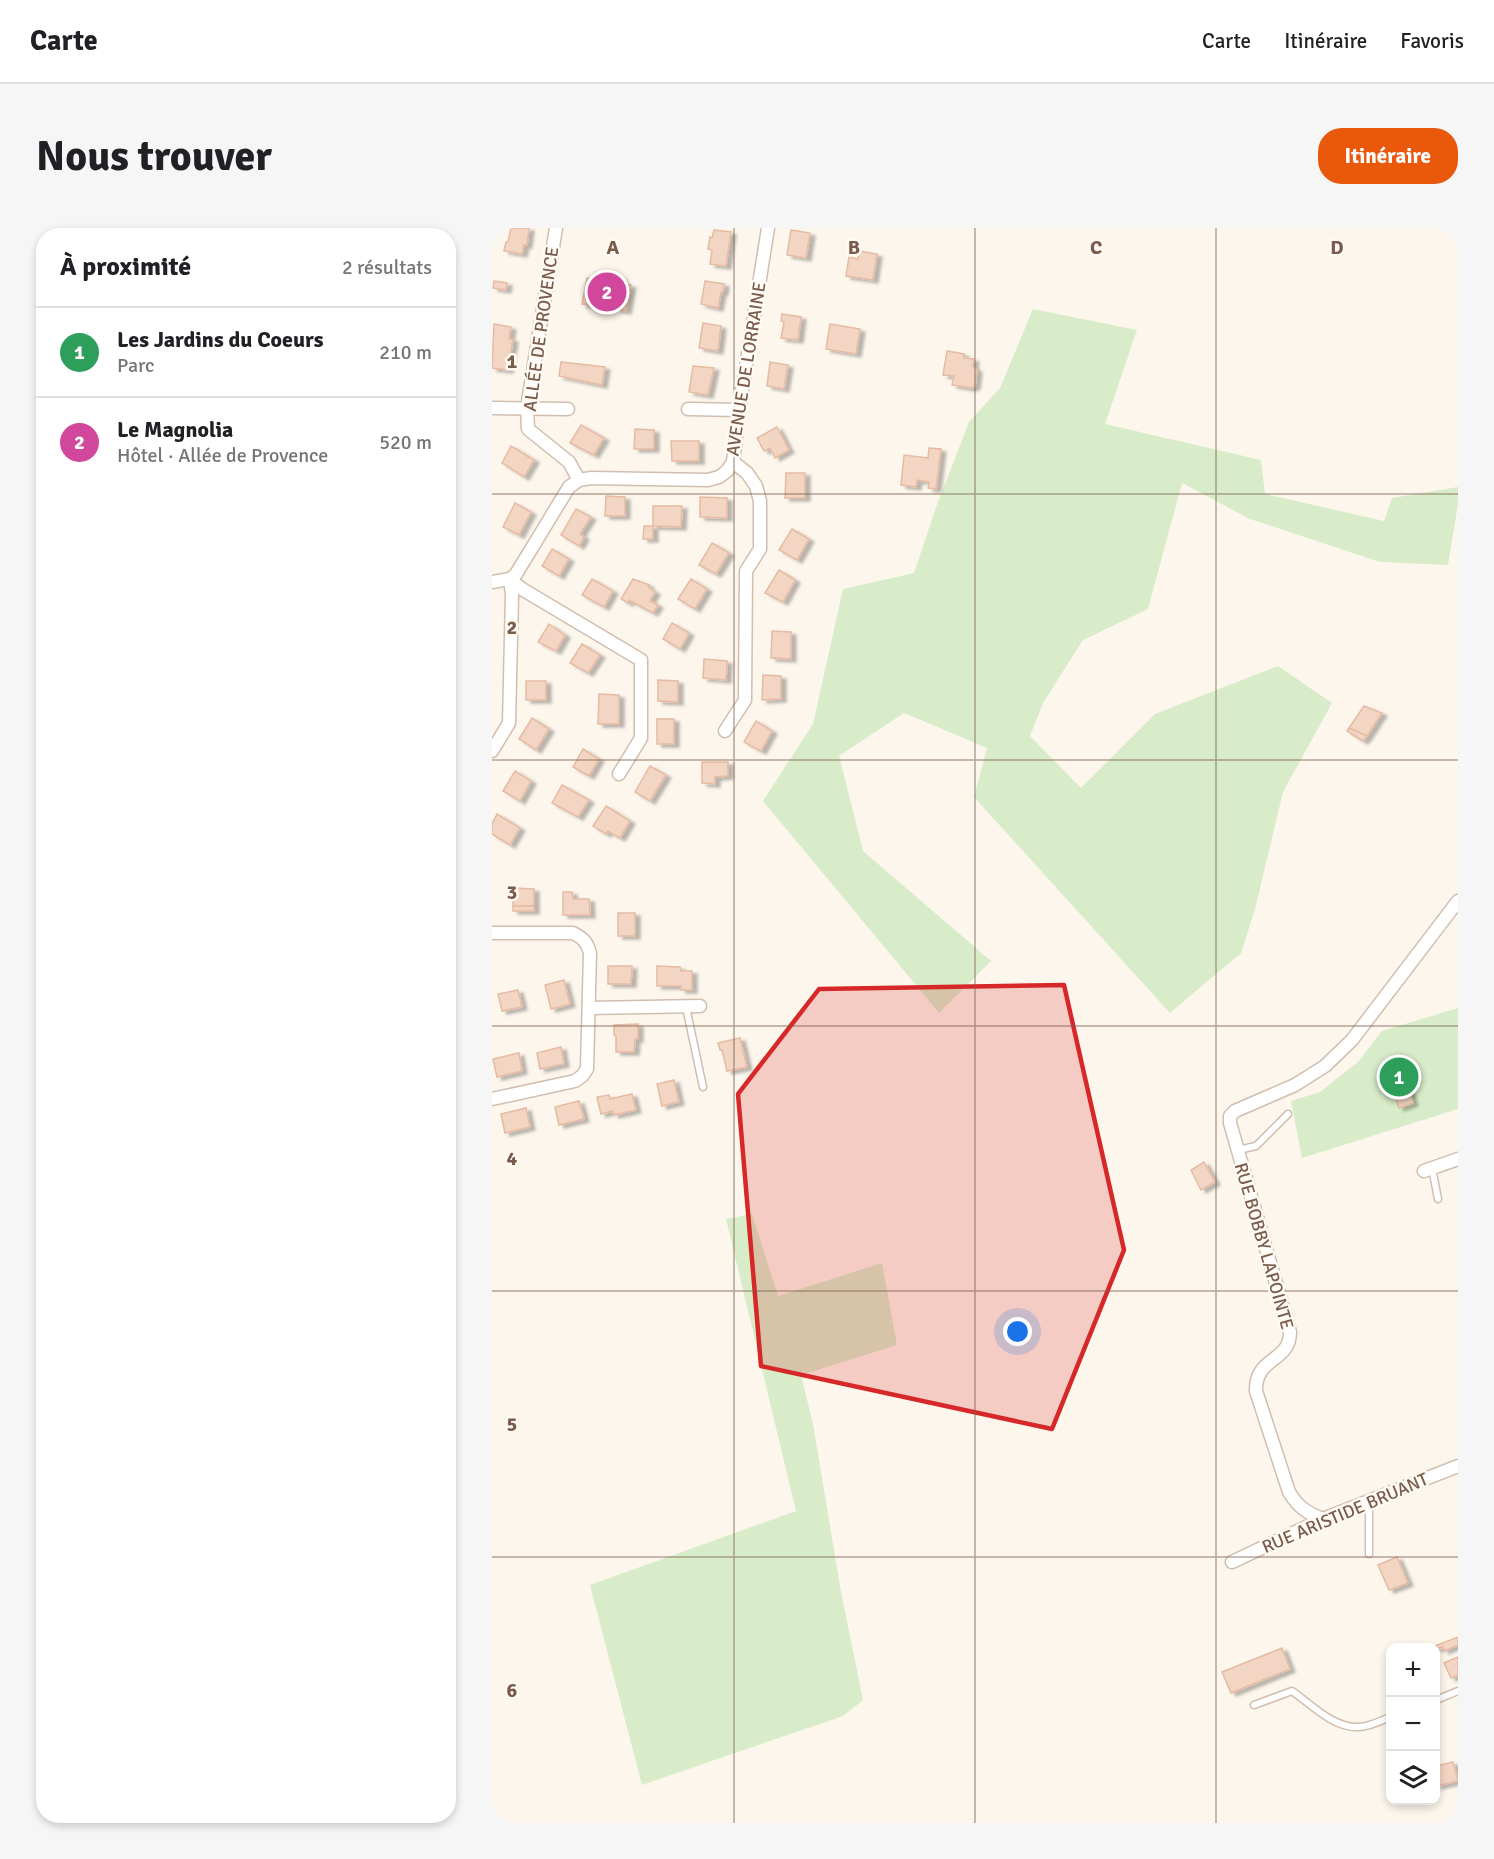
<!DOCTYPE html>
<html lang="fr">
<head>
<meta charset="utf-8">
<style>
  :root { --surface:#fff; --page:#f6f6f6; --text:#202124; --muted:#757577; --line:#e0e0e0; --accent:#ea580c }
  body { margin:0; font-family:Signika,sans-serif; background:var(--page); color:var(--text) }
  .controls { position:absolute; right:18px; bottom:18px; display:grid; overflow:hidden; border-radius:12px; box-shadow:0 3px 9px #0003 }
  .controls button { width:54px; height:54px; display:grid; place-items:center; padding:0; border:0; border-bottom:2px solid var(--line); background:var(--surface); color:var(--text); font:30px sans-serif }
  .you { position:absolute; left:526px; top:1104px; width:21px; height:21px; margin:-15px; border:4px solid #fff; border-radius:50%; background:#1a73e8; box-shadow:0 0 0 9px #1a73e833 }
  .badge { display:grid; place-items:center; width:39px; height:39px; border-radius:50%; background:var(--accent); color:#fff; font-size:20px; font-weight:700 }
  .pin { position:absolute; translate:-50% -50%; border:3px solid #fff; box-shadow:0 2px 6px #0006 }
  .list { margin:0; padding:0; list-style:none }
  h2 { display:flex; justify-content:space-between; align-items:center; height:78px; margin:0; padding:0 24px; font-size:26px }
  h2 small { font-size:20px; font-weight:400; color:var(--muted) }
  .list li { display:grid; grid-template-columns:39px 1fr auto; gap:18px; align-items:center; box-sizing:border-box; height:90px; padding:0 24px; border-top:2px solid var(--line) }
  .list b { display:block; font-size:22px; white-space:nowrap }
  .list p { margin:0; font-size:20px; white-space:nowrap; color:var(--muted) }
  .list em { font-size:20px; font-style:normal; color:var(--muted) }
  .icon { flex:none; width:33px; height:33px; fill:none; stroke:currentColor; stroke-width:2; stroke-linecap:round; stroke-linejoin:round }
  .map { position:relative; flex:none; width:966px; height:1595px; overflow:hidden; border-radius:24px }
  header { display:flex; align-items:center; gap:36px; box-sizing:border-box; height:84px; padding:0 30px; background:var(--surface); border-bottom:2px solid var(--line) }
  header strong { font-size:28px }
  nav { display:flex; gap:33px; margin-inline-start:auto; font-size:21px }
  .intro { display:flex; align-items:center; justify-content:space-between; box-sizing:border-box; height:144px; padding:0 36px }
  h1 { margin:0; font-size:42px }
  .button { padding:15px 27px; border-radius:24px; background:var(--accent); color:#fff; font-size:21px; font-weight:700 }
  main { display:flex; gap:36px; padding:0 36px }
  aside { flex:1; background:var(--surface); border-radius:24px; box-shadow:0 3px 9px #0003 }
  .map>svg:first-child { display:block }
  .green { fill:#d8ecc9 }
  .building { fill:#f3d5c3; stroke:#e6bba3; stroke-width:1.5; filter:url(#shadow) }
  .lines { fill:none; stroke-linecap:round; stroke-linejoin:round }
  .service-casing { stroke:#d1beb0; stroke-width:9 }
  .minor-casing { stroke:#d1beb0; stroke-width:15 }
  .service { stroke:#fff; stroke-width:6 }
  .minor { stroke:#fff; stroke-width:12 }
  .marked { fill:#d62828; fill-opacity:0.2; stroke:#d62828; stroke-width:4.5; stroke-linejoin:round }
  .grid { fill:none; stroke:#7a5c4d; stroke-width:1.5; stroke-opacity:0.55 }
  .labels { text-anchor:middle; dominant-baseline:central; stroke-width:5; stroke-linejoin:round; paint-order:stroke }
  .street-label { font-size:18px; fill:#7a5c4d; stroke:#fffaf3 }
  .grid-label { font-size:20px; text-anchor:middle; font-weight:bold; fill:#7a5c4d; stroke:#fffaf3; stroke-width:5; stroke-linejoin:round; paint-order:stroke }
</style>
</head>
<body>
<header>
<strong>Carte</strong>
<nav><a>Carte</a><a>Itinéraire</a><a>Favoris</a></nav>
</header>
<div class="intro"><h1>Nous trouver</h1><a class="button">Itinéraire</a></div>
<main>
<aside>
<h2>À proximité<small>2 résultats</small></h2>
<ul class="list">
<li><span class="badge" style="background:#2e9e5b">1</span><div><b>Les Jardins du Coeurs</b><p>Parc</p></div><em>210 m</em></li>
<li><span class="badge" style="background:#d1479c">2</span><div><b>Le Magnolia</b><p>Hôtel · Allée de Provence</p></div><em>520 m</em></li>
</ul>
</aside>
<div class="map">
<svg width="966" height="1595" viewBox="0 0 966 1595">
  <defs>
    <filter id="shadow"><feDropShadow dx="5" dy="3" stdDeviation="1.5" flood-color="#0004"/></filter>
  </defs>
  <rect width="100%" height="100%" fill="#fdf6ec"/>
  <!-- green -->
  <g class="green">
    <polygon points="541,81 645,102 613,196 769,232 773,266 892,293 900,270 966,259 966,276 956,337 888,334 758,291 690,255 656,381 591,412 551,475 538,508 589,560 663,486 786,438 840,475 791,564 763,681 749,725 678,785 482,569 495,520 412,485 347,528 371,623 499,733 447,785 271,573 321,496 351,361 422,345 443,282 477,194 508,160"/>
    <polygon points="966,780 966,881 810,930 799,873 828,864 866,834 890,803"/>
    <polygon points="260,986 286,1068 390,1035 405,1117 309,1147 321,1196 349,1364 371,1472 351,1488 150,1557 98,1357 304,1283 234,991"/>
  </g>
  <!-- building -->
  <g class="building">
    <polygon points="19,0 37,0 35,17 32,17 30,26 12,23 14,14 16,14"/>
    <polygon points="222,2 239,4 234,38 218,36 220,22 216,21 218,9 220,10"/>
    <polygon points="299,2 318,5 314,30 295,27"/>
    <polygon points="367,23 385,26 381,52 354,48 357,29 366,31"/>
    <polygon points="104,49 120,52 120,49 130,51 130,56 139,57 134,83 124,81 126,76 101,72 100,77 90,76 95,50 103,51"/>
    <polygon points="2,53 15,55 14,62 1,60"/>
    <polygon points="213,53 232,56 231,64 229,64 226,80 209,76"/>
    <polygon points="290,86 309,89 306,112 289,110 292,94 289,93"/>
    <polygon points="211,95 229,98 226,123 207,120"/>
    <polygon points="2,96 19,99 17,111 21,111 16,142 0,140"/>
    <polygon points="338,96 368,101 364,126 334,121"/>
    <polygon points="455,123 472,126 472,130 482,131 481,138 485,142 483,158 479,160 460,157 462,148 451,147"/>
    <polygon points="69,134 113,139 110,157 67,148"/>
    <polygon points="278,134 296,137 292,161 275,158"/>
    <polygon points="201,138 222,140 216,167 197,164"/>
    <polygon points="89,197 112,210 102,227 78,215"/>
    <polygon points="285,199 297,222 283,230 278,220 272,223 265,210"/>
    <polygon points="143,201 162,202 162,221 142,221"/>
    <polygon points="179,213 207,213 207,233 180,233"/>
    <polygon points="19,218 42,232 32,249 10,235"/>
    <polygon points="437,220 449,221 444,261 436,260 437,254 425,252 424,259 409,257 412,227 436,230"/>
    <polygon points="294,245 313,245 313,270 293,270"/>
    <polygon points="114,268 133,269 133,288 113,288"/>
    <polygon points="208,269 235,270 235,290 208,289"/>
    <polygon points="23,275 39,284 27,307 11,299"/>
    <polygon points="161,278 190,278 189,299 161,298"/>
    <polygon points="84,281 99,289 88,306 92,309 87,318 69,307"/>
    <polygon points="152,298 161,298 161,311 151,311"/>
    <polygon points="300,301 317,311 305,332 287,322"/>
    <polygon points="220,315 237,325 224,346 207,337"/>
    <polygon points="60,321 77,331 67,348 50,338"/>
    <polygon points="287,342 303,352 291,374 273,365"/>
    <polygon points="100,351 121,363 112,379 90,367"/>
    <polygon points="141,351 157,357 156,359 163,364 158,373 166,377 161,385 137,372 136,375 129,371"/>
    <polygon points="199,351 215,361 203,381 186,371"/>
    <polygon points="180,395 197,405 188,421 171,411"/>
    <polygon points="57,396 73,407 64,423 46,414"/>
    <polygon points="280,403 299,404 299,431 279,430"/>
    <polygon points="90,416 108,427 96,445 78,435"/>
    <polygon points="212,431 235,433 234,452 211,450"/>
    <polygon points="271,447 289,448 289,471 270,472"/>
    <polygon points="166,452 186,453 186,474 166,473"/>
    <rect x="34" y="453" width="20" height="19"/>
    <polygon points="107,466 127,467 127,496 106,496"/>
    <polygon points="872,478 890,485 875,508 857,500"/>
    <polygon points="40,490 57,501 44,522 27,511"/>
    <rect x="165" y="491" width="17" height="25"/>
    <polygon points="264,493 280,503 269,523 252,514"/>
    <polygon points="857,500 875,508 871,513 855,503"/>
    <polygon points="91,521 107,531 97,548 81,539"/>
    <polygon points="210,534 236,534 236,548 223,549 223,556 210,555"/>
    <polygon points="158,538 174,547 158,573 143,564"/>
    <polygon points="23,543 39,553 28,573 11,563"/>
    <polygon points="70,557 97,572 86,589 60,575"/>
    <polygon points="114,578 138,593 128,610 116,603 114,606 101,598"/>
    <polygon points="5,586 28,600 18,617 0,606 0,596"/>
    <polygon points="21,660 42,661 42,678 21,678"/>
    <polygon points="71,664 80,664 81,671 97,671 98,687 71,687"/>
    <rect x="21" y="678" width="21" height="5"/>
    <rect x="126" y="685" width="17" height="23"/>
    <polygon points="116,738 140,738 139,756 116,756"/>
    <polygon points="165,738 188,739 189,743 200,743 200,762 189,762 189,758 165,758"/>
    <polygon points="72,752 78,776 59,781 53,757"/>
    <polygon points="26,762 30,779 10,783 6,766"/>
    <polygon points="146,796 146,811 143,811 142,824 124,824 124,808 122,807 122,797"/>
    <polygon points="248,810 255,839 235,843 230,822 228,822 226,815"/>
    <polygon points="69,819 72,836 48,841 45,825"/>
    <polygon points="27,825 30,843 5,849 1,831"/>
    <polygon points="182,852 187,874 170,878 165,856"/>
    <polygon points="915,855 921,875 907,880 900,859"/>
    <polygon points="140,866 144,882 122,887 121,883 109,886 105,869 117,867 118,871"/>
    <polygon points="87,873 92,891 67,897 63,879"/>
    <polygon points="34,880 38,899 13,905 9,886"/>
    <polygon points="712,934 723,954 709,962 699,942"/>
    <polygon points="905,1329 916,1355 897,1362 886,1337"/>
    <polygon points="966,1409 966,1417 952,1423 951,1419 944,1421 943,1418"/>
    <polygon points="790,1420 798,1441 739,1465 730,1444"/>
    <polygon points="966,1429 966,1447 959,1450 952,1435"/>
    <polygon points="961,1534 966,1553 944,1558 945,1551 944,1538"/>
  </g>
  <g class="lines">
    <!-- service casing -->
    <g class="service-casing">
      <g id="service">
        <polyline points="194,779 211,859"/>
        <polyline points="746,922 764,918 796,886"/>
        <polyline points="940,940 946,971"/>
        <polyline points="877,1326 877,1273"/>
        <polyline points="944,1472 966,1463"/>
        <path d="M762,1477L800,1463C819,1476 841,1500 866,1499C877,1499 889,1493 898,1489"/>
      </g>
    </g>
    <!-- minor casing -->
    <g class="minor-casing">
      <g id="minor">
        <polyline points="64,0 35,180 36,201 77,234 87,252"/>
        <polyline points="0,180 76,181"/>
        <polyline points="196,181 247,182"/>
        <polyline points="18,351 30,361 149,432 149,510 127,546"/>
        <polyline points="0,354 18,351 24,346 77,259 87,252 99,250 216,252 227,249 235,243 241,234 247,182 276,0"/>
        <polyline points="233,503 253,472 254,343 268,321 268,273 264,258 255,245 241,234"/>
        <polyline points="0,523 17,495 20,367 18,351"/>
        <path d="M0,705H81C91,710 95,714 98,725L95,841L90,848L83,853L0,871"/>
        <polyline points="97,780 208,778"/>
        <polyline points="932,943 966,931"/>
        <path d="M831,1291C815,1285 806,1279 797,1264L764,1163C763,1128 798,1135 798,1104L738,895V888L743,883L803,857L833,838L860,812L966,673"/>
        <polyline points="740,1334 831,1291 966,1238"/>
      </g>
    </g>
    <!-- service -->
    <use href="#service" class="service"/>
    <!-- minor -->
    <use href="#minor" class="minor"/>
  </g>
  <!-- marked area -->
  <path class="marked" d="M572,757L632,1022L560,1201L269,1138L246,866L327,761Z"/>
  <!-- grid -->
  <path class="grid" d="M242,0V1595M483,0V1595M724,0V1595M0,266H966M0,532H966M0,798H966M0,1063H966M0,1329H966"/>
  <g class="labels">
    <!-- street labels -->
    <g class="street-label">
      <text transform="translate(49 101) rotate(-82)">ALLÉE DE PROVENCE</text>
      <text transform="translate(254 141) rotate(-81)">AVENUE DE LORRAINE</text>
      <text transform="translate(772 1018) rotate(74)">RUE BOBBY LAPOINTE</text>
      <text transform="translate(853 1285) rotate(-23)">RUE ARISTIDE BRUANT</text>
    </g>
  </g>
  <g class="grid-label">
    <text x="121" y="26">A</text>
    <text x="362" y="26">B</text>
    <text x="604" y="26">C</text>
    <text x="845" y="26">D</text>
    <text x="20" y="140">1</text>
    <text x="20" y="406">2</text>
    <text x="20" y="671">3</text>
    <text x="20" y="937">4</text>
    <text x="20" y="1203">5</text>
    <text x="20" y="1469">6</text>
  </g>
</svg>
<div class="controls">
<button>+</button>
<button>−</button>
<button><svg class="icon" aria-label="layers" viewBox="0 0 24 24"><path d="M12 4l9 5-9 5-9-5zM3 14l9 5 9-5"/></svg></button>
</div>
<div class="you"></div>
<div class="pin badge" style="left:907px;top:849px;background:#2e9e5b">1</div>
<div class="pin badge" style="left:115px;top:64px;background:#d1479c">2</div>
</div>
</main>
</body>
</html>
